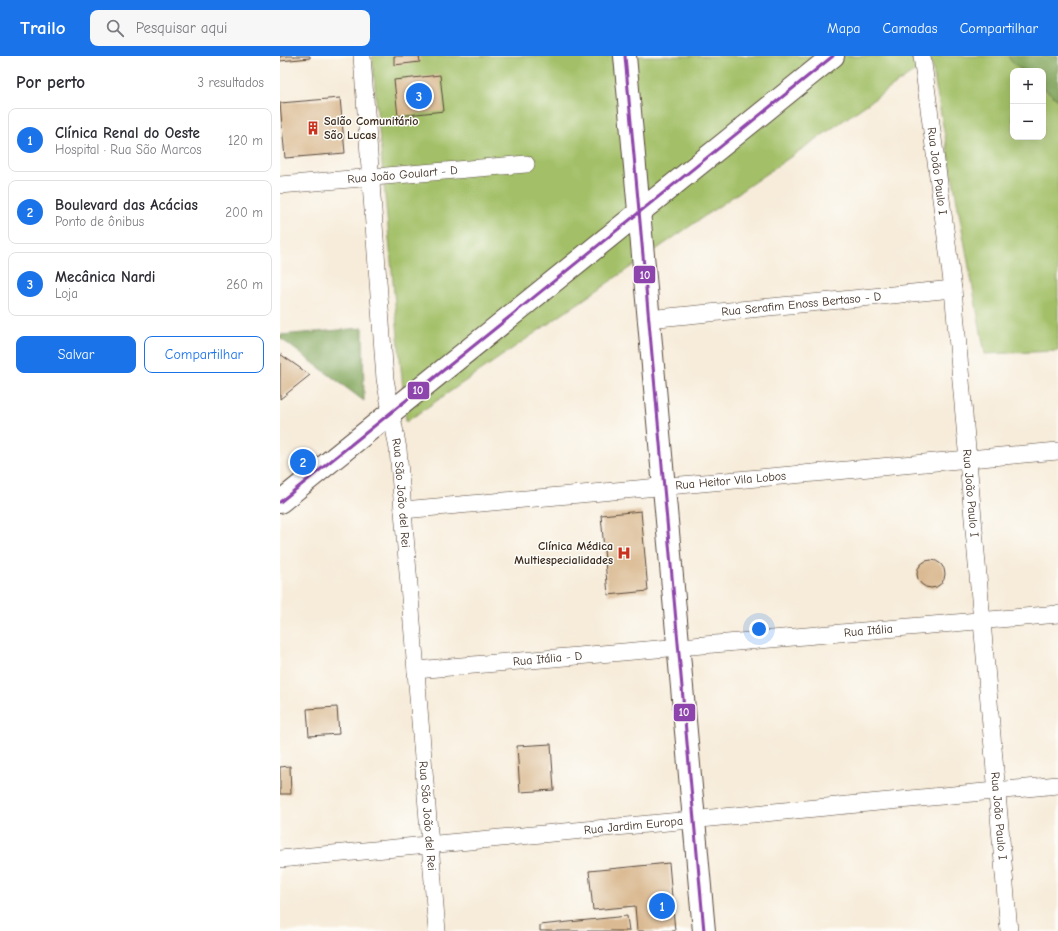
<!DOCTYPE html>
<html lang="pt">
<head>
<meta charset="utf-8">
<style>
  :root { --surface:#fff; --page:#f7f7f7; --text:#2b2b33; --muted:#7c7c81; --line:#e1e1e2; --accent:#1a73e8 }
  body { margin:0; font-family:"Comic Neue",sans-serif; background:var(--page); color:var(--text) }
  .controls { position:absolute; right:12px; top:12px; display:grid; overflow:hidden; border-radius:8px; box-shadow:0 4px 16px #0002 }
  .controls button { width:36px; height:36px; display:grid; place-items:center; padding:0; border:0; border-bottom:1px solid var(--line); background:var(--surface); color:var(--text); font:20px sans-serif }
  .you { position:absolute; left:479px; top:573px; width:14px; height:14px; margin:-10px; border:3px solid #fff; border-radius:50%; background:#1a73e8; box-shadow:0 0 0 6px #1a73e833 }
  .badge { display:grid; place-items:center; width:26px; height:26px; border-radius:50%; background:var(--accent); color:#fff; font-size:13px; font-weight:700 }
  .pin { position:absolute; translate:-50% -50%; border:2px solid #fff; box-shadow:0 1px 4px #0006 }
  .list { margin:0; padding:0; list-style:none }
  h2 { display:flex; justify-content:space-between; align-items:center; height:52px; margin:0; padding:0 16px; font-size:17px }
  h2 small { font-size:13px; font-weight:400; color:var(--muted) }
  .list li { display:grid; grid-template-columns:26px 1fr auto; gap:12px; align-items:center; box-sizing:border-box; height:64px; margin:0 8px 8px; padding:0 8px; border:1px solid var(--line); border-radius:8px }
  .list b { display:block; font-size:15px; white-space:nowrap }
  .list p { margin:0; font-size:13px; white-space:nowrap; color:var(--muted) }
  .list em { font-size:13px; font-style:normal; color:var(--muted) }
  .actions { display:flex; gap:8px; padding:12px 16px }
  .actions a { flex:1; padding:9px 0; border:1px solid var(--accent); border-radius:8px; text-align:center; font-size:14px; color:var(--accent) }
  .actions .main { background:var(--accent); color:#fff }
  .icon { flex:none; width:22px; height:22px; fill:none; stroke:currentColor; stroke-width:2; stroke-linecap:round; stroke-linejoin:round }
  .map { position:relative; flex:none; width:778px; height:875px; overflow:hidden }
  header { display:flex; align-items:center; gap:24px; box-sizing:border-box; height:56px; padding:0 20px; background:var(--accent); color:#fff }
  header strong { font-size:19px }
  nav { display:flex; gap:22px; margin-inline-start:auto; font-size:14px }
  .search { width:280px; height:36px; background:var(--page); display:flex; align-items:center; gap:10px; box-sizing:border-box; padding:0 14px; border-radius:8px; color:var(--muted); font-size:15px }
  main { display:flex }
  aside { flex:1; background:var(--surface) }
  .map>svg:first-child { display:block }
  .green { fill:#a3c067; stroke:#6f7542 }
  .forest { fill:#82a65c; stroke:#5e683d }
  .building { fill:#daba92 }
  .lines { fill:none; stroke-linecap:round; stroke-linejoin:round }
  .street-casing { stroke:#57473a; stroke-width:18 }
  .secondary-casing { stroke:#57473a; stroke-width:24 }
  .primary-casing { stroke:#57473a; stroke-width:24 }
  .street { stroke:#fff; stroke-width:17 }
  .secondary { stroke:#fff; stroke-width:22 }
  .primary { stroke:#fff; stroke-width:22 }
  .bus-1-casing { stroke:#fdfcf7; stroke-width:6 }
  .bus-1 { stroke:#8e44ad; stroke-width:3 }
  .labels { text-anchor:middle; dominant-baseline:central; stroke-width:3; stroke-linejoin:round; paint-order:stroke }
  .poi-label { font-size:12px; font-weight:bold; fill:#3b2a1e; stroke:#fdfcf7; text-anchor:start }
  .street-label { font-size:12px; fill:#3b2a1e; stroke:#fdfcf7 }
  .line-badge { stroke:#fdfcf7; stroke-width:1.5 }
  .badge-label { font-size:11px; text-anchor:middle; font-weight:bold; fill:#fff }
</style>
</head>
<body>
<header>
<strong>Trailo</strong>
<div class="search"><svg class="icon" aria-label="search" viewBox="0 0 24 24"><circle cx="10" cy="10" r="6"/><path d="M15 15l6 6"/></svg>Pesquisar aqui</div>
<nav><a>Mapa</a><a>Camadas</a><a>Compartilhar</a></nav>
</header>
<main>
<aside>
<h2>Por perto<small>3 resultados</small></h2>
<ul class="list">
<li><span class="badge">1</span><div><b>Clínica Renal do Oeste</b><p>Hospital · Rua São Marcos</p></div><em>120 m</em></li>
<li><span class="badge">2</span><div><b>Boulevard das Acácias</b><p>Ponto de ônibus</p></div><em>200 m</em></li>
<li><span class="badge">3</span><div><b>Mecânica Nardi</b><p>Loja</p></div><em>260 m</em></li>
</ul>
<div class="actions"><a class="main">Salvar</a><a>Compartilhar</a></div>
</aside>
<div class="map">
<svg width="778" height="875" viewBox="0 0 778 875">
  <rect width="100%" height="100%" fill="#fdfcf7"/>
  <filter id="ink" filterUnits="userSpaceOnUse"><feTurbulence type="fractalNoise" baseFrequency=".025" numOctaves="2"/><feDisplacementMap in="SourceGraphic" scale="8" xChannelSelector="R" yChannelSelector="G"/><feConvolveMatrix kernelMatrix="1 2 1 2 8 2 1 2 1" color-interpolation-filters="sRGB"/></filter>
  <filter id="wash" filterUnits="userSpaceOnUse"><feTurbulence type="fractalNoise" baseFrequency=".012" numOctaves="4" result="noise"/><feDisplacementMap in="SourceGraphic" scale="16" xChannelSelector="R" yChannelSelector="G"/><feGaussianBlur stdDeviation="0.9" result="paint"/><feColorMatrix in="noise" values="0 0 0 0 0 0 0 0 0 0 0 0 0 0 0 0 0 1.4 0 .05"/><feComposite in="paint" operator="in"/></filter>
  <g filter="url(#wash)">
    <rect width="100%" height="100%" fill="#f7ecda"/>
    <!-- green -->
    <polygon class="green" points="92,0 728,0 731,5 743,15 733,15 733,81 763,81 763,31 778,44 778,295 705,298 651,4 126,366"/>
    <!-- forest -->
    <g class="forest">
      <path d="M728,0H778V44L763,31V15C747,15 737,16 728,0Z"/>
      <polygon points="83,272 84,345 0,282 0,279"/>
    </g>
    <g id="blocks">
      <!-- building -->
      <g class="building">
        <polygon points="0,0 30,0 30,2 0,5"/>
        <polygon points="114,0 139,0 140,6 114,9"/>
        <polygon points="160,19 164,55 118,60 114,24"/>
        <polygon points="60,42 65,97 5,102 0,47"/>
        <polygon points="0,298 30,319 0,343"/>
        <polygon points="361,455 368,535 328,539 321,459"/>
        <circle cx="651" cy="518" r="14"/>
        <polygon points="57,651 59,678 29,680 27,653"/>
        <polygon points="271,688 274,734 240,736 237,690"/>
        <polygon points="10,710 11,738 0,738 0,711"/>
        <polygon points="389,807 395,875 357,875 355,850 313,854 309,815"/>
        <polygon points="347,860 349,875 260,875 260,869"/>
      </g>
    </g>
  </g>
  <g filter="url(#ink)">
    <use href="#blocks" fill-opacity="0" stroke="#57473a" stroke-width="1"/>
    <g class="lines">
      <!-- street casing -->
      <g class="street-casing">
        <g id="street">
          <path id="s1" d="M82,0L105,323L118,393L157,875"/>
          <path id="s2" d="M642,0L673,233L729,875"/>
          <path id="s3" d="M0,129L246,108"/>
          <path id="s4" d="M368,263L673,233"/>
          <path id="s5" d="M123,454L778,395"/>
          <path id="s6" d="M136,614L778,558"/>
          <path id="s7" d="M0,803L778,729"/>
        </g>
      </g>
      <!-- secondary casing -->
      <g class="secondary-casing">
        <polyline id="secondary" points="345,0 424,875"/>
      </g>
      <!-- primary casing -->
      <g class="primary-casing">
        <polyline id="primary" points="0,446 553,0"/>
      </g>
      <!-- street -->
      <use href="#street" class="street"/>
      <!-- secondary -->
      <use href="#secondary" class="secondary"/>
      <!-- primary -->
      <use href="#primary" class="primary"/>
      <!-- bus-1 casing -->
      <g class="bus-1-casing">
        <g id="bus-1">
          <polyline points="345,0 424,875"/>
          <polyline points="0,446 553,0"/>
        </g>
      </g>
      <!-- bus-1 -->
      <use href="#bus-1" class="bus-1"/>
    </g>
  </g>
  <!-- icons -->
  <defs>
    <g id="building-bare" transform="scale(1.08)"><path d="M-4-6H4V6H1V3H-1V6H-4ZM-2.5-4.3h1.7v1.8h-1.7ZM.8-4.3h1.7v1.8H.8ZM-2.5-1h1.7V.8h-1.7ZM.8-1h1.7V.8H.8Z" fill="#c8321e" stroke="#fdfcf7" stroke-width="2.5" paint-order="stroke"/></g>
    <g id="hospital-bare" transform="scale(1.08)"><path d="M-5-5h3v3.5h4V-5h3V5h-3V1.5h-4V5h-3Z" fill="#c8321e" stroke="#fdfcf7" stroke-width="2.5" paint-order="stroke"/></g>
  </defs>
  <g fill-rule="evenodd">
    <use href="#building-bare" x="33" y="72"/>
    <use href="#hospital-bare" x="344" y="497"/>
  </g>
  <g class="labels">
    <!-- poi labels -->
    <g class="poi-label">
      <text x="44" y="65">Salão Comunitário<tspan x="44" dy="14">São Lucas</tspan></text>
      <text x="333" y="490" text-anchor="end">Clínica Médica<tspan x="333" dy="14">Multiespecialidades</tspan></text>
    </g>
    <!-- street labels -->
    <g class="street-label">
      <text stroke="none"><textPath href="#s2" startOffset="116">Rua João Paulo I</textPath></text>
      <text stroke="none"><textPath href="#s3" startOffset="123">Rua João Goulart - D</textPath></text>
      <text stroke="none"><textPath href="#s4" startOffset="154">Rua Serafim Enoss Bertaso - D</textPath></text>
      <text stroke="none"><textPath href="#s5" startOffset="329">Rua Heitor Vila Lobos</textPath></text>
      <text stroke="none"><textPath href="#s1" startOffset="439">Rua São João del Rei</textPath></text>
      <text stroke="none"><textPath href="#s2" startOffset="440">Rua João Paulo I</textPath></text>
      <text stroke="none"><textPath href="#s6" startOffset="454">Rua Itália</textPath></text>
      <text stroke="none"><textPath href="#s6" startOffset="132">Rua Itália - D</textPath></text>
      <text stroke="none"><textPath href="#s1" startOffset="763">Rua São João del Rei</textPath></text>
      <text stroke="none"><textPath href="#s2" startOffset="764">Rua João Paulo I</textPath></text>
      <text stroke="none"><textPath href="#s7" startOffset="355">Rua Jardim Europa</textPath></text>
    </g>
  </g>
  <g class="line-badge">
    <rect x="353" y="209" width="23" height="19" rx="4" fill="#8e44ad"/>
    <rect x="127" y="325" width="23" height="19" rx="4" fill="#8e44ad"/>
    <rect x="393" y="647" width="23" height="19" rx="4" fill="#8e44ad"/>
  </g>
  <g class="badge-label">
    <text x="365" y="223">10</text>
    <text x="138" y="338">10</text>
    <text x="404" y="660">10</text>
  </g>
</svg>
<div class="controls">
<button>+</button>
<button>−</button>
</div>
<div class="you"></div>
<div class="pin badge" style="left:382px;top:850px">1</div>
<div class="pin badge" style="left:23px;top:406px">2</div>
<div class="pin badge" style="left:139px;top:40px">3</div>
</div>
</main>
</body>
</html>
